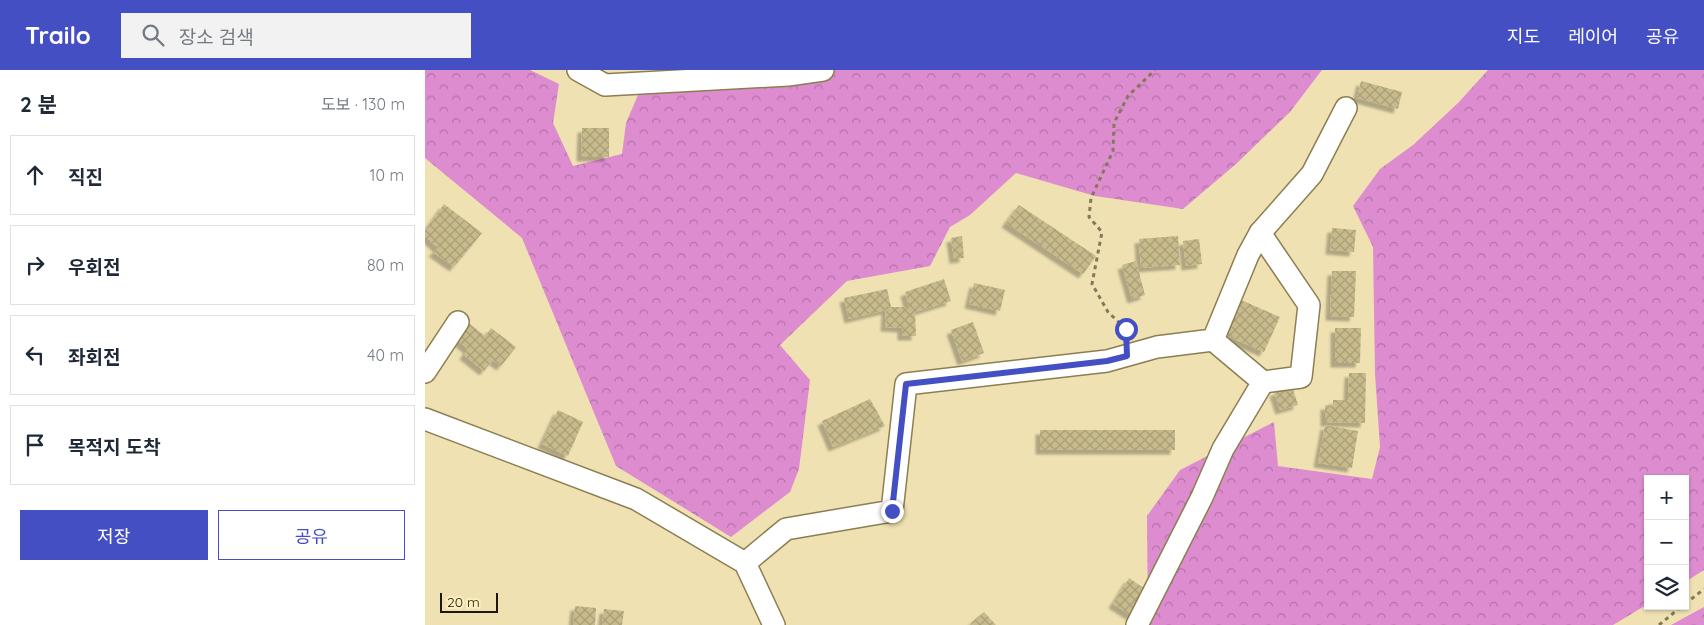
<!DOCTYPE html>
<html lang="ko">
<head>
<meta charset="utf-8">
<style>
  :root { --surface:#fff; --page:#f2f2f3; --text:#1f2937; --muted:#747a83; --line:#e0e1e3; --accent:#444fc4 }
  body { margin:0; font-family:Quicksand,"Noto Sans KR",sans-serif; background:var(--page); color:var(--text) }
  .controls { position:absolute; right:15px; bottom:15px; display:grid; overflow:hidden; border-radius:0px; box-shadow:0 1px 4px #0004 }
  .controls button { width:45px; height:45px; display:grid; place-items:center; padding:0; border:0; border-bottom:1px solid var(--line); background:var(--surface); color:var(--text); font:25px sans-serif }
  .scale { position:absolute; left:15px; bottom:12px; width:58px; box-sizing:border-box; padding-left:5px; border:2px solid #1e1907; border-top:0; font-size:14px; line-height:18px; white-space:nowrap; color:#1e1907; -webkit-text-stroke:4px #fceebf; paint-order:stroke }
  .stop { position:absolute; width:15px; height:15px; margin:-11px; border:4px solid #444fc4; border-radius:50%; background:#fff }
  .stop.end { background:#444fc4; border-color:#fff; box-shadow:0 1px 5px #0008 }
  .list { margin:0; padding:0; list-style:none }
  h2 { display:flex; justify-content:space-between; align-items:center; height:65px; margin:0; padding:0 20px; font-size:21px }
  h2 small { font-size:16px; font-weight:400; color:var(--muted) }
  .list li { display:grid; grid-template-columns:32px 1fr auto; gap:15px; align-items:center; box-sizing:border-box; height:80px; margin:0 10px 10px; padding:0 10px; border:1px solid var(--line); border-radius:0px }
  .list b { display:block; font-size:19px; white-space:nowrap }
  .list em { font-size:16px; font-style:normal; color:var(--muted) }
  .actions { display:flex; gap:10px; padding:15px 20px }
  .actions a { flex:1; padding:11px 0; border:1px solid var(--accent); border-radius:0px; text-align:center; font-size:18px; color:var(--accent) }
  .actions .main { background:var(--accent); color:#fff }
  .icon { flex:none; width:28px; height:28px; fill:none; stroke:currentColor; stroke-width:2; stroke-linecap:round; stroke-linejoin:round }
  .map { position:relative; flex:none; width:1279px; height:555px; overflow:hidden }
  header { display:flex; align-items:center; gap:30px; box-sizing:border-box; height:70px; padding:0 25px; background:var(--accent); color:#fff }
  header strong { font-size:24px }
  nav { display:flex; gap:28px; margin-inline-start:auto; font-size:18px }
  .search { width:350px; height:45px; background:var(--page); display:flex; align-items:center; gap:12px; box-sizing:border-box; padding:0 18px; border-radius:0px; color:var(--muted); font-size:19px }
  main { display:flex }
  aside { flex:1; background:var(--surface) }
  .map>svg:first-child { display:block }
  .forest { fill:url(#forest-crowns) }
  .building { fill:url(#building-cross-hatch); filter:url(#shadow) }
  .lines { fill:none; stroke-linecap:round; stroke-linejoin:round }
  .street-casing { stroke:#8b7e52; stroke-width:24 }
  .path { stroke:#837959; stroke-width:3; stroke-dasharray:4 4; stroke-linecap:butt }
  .street { stroke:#fff; stroke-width:21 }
  .route { stroke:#444fc4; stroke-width:6 }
</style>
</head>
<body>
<header>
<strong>Trailo</strong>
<div class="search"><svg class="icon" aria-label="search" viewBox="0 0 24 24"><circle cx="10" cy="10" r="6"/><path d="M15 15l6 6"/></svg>장소 검색</div>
<nav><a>지도</a><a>레이어</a><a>공유</a></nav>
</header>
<main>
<aside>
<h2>2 분<small>도보 · 130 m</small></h2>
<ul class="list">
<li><svg class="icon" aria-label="ahead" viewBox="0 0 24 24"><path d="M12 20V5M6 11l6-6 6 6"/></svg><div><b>직진</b></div><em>10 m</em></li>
<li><svg class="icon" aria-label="right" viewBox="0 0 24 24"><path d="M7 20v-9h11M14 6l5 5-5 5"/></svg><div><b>우회전</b></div><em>80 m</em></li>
<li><svg class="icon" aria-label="left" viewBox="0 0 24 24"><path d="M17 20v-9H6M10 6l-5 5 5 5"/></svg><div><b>좌회전</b></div><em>40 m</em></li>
<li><svg class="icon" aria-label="arrive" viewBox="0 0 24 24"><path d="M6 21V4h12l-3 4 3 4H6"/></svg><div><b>목적지 도착</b></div></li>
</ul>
<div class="actions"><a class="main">저장</a><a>공유</a></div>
</aside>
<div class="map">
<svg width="1279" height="555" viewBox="0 0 1279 555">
  <defs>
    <pattern id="forest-crowns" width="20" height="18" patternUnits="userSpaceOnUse" patternTransform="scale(1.25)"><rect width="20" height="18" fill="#de8cd0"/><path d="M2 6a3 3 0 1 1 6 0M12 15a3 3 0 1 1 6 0" fill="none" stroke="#b372a7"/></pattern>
    <pattern id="building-cross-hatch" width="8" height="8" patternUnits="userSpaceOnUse" patternTransform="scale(1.25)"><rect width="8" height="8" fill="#c7ba8c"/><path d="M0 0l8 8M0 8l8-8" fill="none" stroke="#aa9f77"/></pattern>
    <filter id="shadow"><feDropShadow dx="-4.5" dy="4.5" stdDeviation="1" flood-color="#0004"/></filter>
  </defs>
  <rect width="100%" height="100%" fill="#efe1b2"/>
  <!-- forest -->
  <g class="forest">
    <polygon points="0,0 105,0 134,14 128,53 148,96 197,84 201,53 213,25 216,3 233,0 897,0 865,42 811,94 758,139 670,126 591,103 545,145 525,157 505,196 422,211 355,275 385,310 374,399 365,422 306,467 191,396 97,168 0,88"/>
    <polygon points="1063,0 1279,0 1279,500 1260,512 1260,409 1223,409 1223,534 1188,555 723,555 722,446 755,400 849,352 853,396 947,409 955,377 950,304 948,177 928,136 955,99 988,75 1033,33"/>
    <polygon points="1279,537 1279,555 1246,555"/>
  </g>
  <!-- building -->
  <g class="building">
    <polygon points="936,11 977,22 973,39 932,28"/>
    <polygon points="157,58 184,58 184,87 156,87"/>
    <polygon points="19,134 57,163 29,197 8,182 13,178 0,166 0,161"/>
    <polygon points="594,135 671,186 658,204 581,153"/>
    <polygon points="907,158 931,160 929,182 905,180"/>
    <polygon points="537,166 539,188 529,189 526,168"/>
    <polygon points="753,166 755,195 716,198 714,169"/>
    <polygon points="774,169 777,194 761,196 758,171"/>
    <polygon points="711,191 720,225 707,229 697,195"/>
    <polygon points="907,201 931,201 929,247 905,246"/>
    <polygon points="519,209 526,231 490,242 491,266 477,266 477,258 460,257 461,240 424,249 419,228 462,219 466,237 484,237 480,222"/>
    <polygon points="549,213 580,220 575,241 544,234"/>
    <polygon points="816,230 855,247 839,282 800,265"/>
    <polygon points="548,252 559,283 537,291 526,260"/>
    <polygon points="45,254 60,266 66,258 91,277 76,296 68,290 59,301 39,285 43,279 32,270"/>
    <polygon points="910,258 936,258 935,293 910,293"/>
    <polygon points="924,303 941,303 940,353 900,352 900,335 908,336 908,330 923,330"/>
    <polygon points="867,316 873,335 855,340 849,322"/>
    <polygon points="445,329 460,356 408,377 397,351"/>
    <polygon points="133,340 158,352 143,386 117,374"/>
    <polygon points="900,355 933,361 927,398 893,393"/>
    <rect x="615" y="360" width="135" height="20"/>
    <polygon points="704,508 723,521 707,546 688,534"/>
    <polygon points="150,536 171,538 170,555 148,555"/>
    <polygon points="179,539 199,541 197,555 177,555"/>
    <polygon points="559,542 571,555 548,555 546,553"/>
  </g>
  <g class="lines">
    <!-- street casing -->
    <g class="street-casing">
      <g id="street">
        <polyline points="153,0 180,15 363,5 398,0"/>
        <polyline points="835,163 884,235 876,307 838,312"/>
        <polyline points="0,302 33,252"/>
        <polyline points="0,349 211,429 320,493 349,555"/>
        <polyline points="320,493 361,459 467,441 481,314 682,291 732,277 788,270 823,185 835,163 887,104 921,38"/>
        <polyline points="712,555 777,427 798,379 838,312 788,270"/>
      </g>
    </g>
    <!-- path -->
    <g class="path">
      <polyline points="701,267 701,259 683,242 667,214 677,162 664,147 666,128 688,81 689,53 703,26 730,0"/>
      <polyline points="1260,534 1279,519"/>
      <polyline points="1234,555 1257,536"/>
    </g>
    <!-- street -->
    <use href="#street" class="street"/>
  </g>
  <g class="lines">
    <!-- route -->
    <polyline class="route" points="467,441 481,314 682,291 702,286 701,259"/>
  </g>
</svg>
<div class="controls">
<button>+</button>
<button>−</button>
<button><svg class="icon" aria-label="layers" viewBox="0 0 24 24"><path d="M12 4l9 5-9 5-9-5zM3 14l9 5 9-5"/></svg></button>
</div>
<div class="scale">20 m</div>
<div class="stop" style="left:701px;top:259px"></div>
<div class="stop end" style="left:467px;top:441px"></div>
</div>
</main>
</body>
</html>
